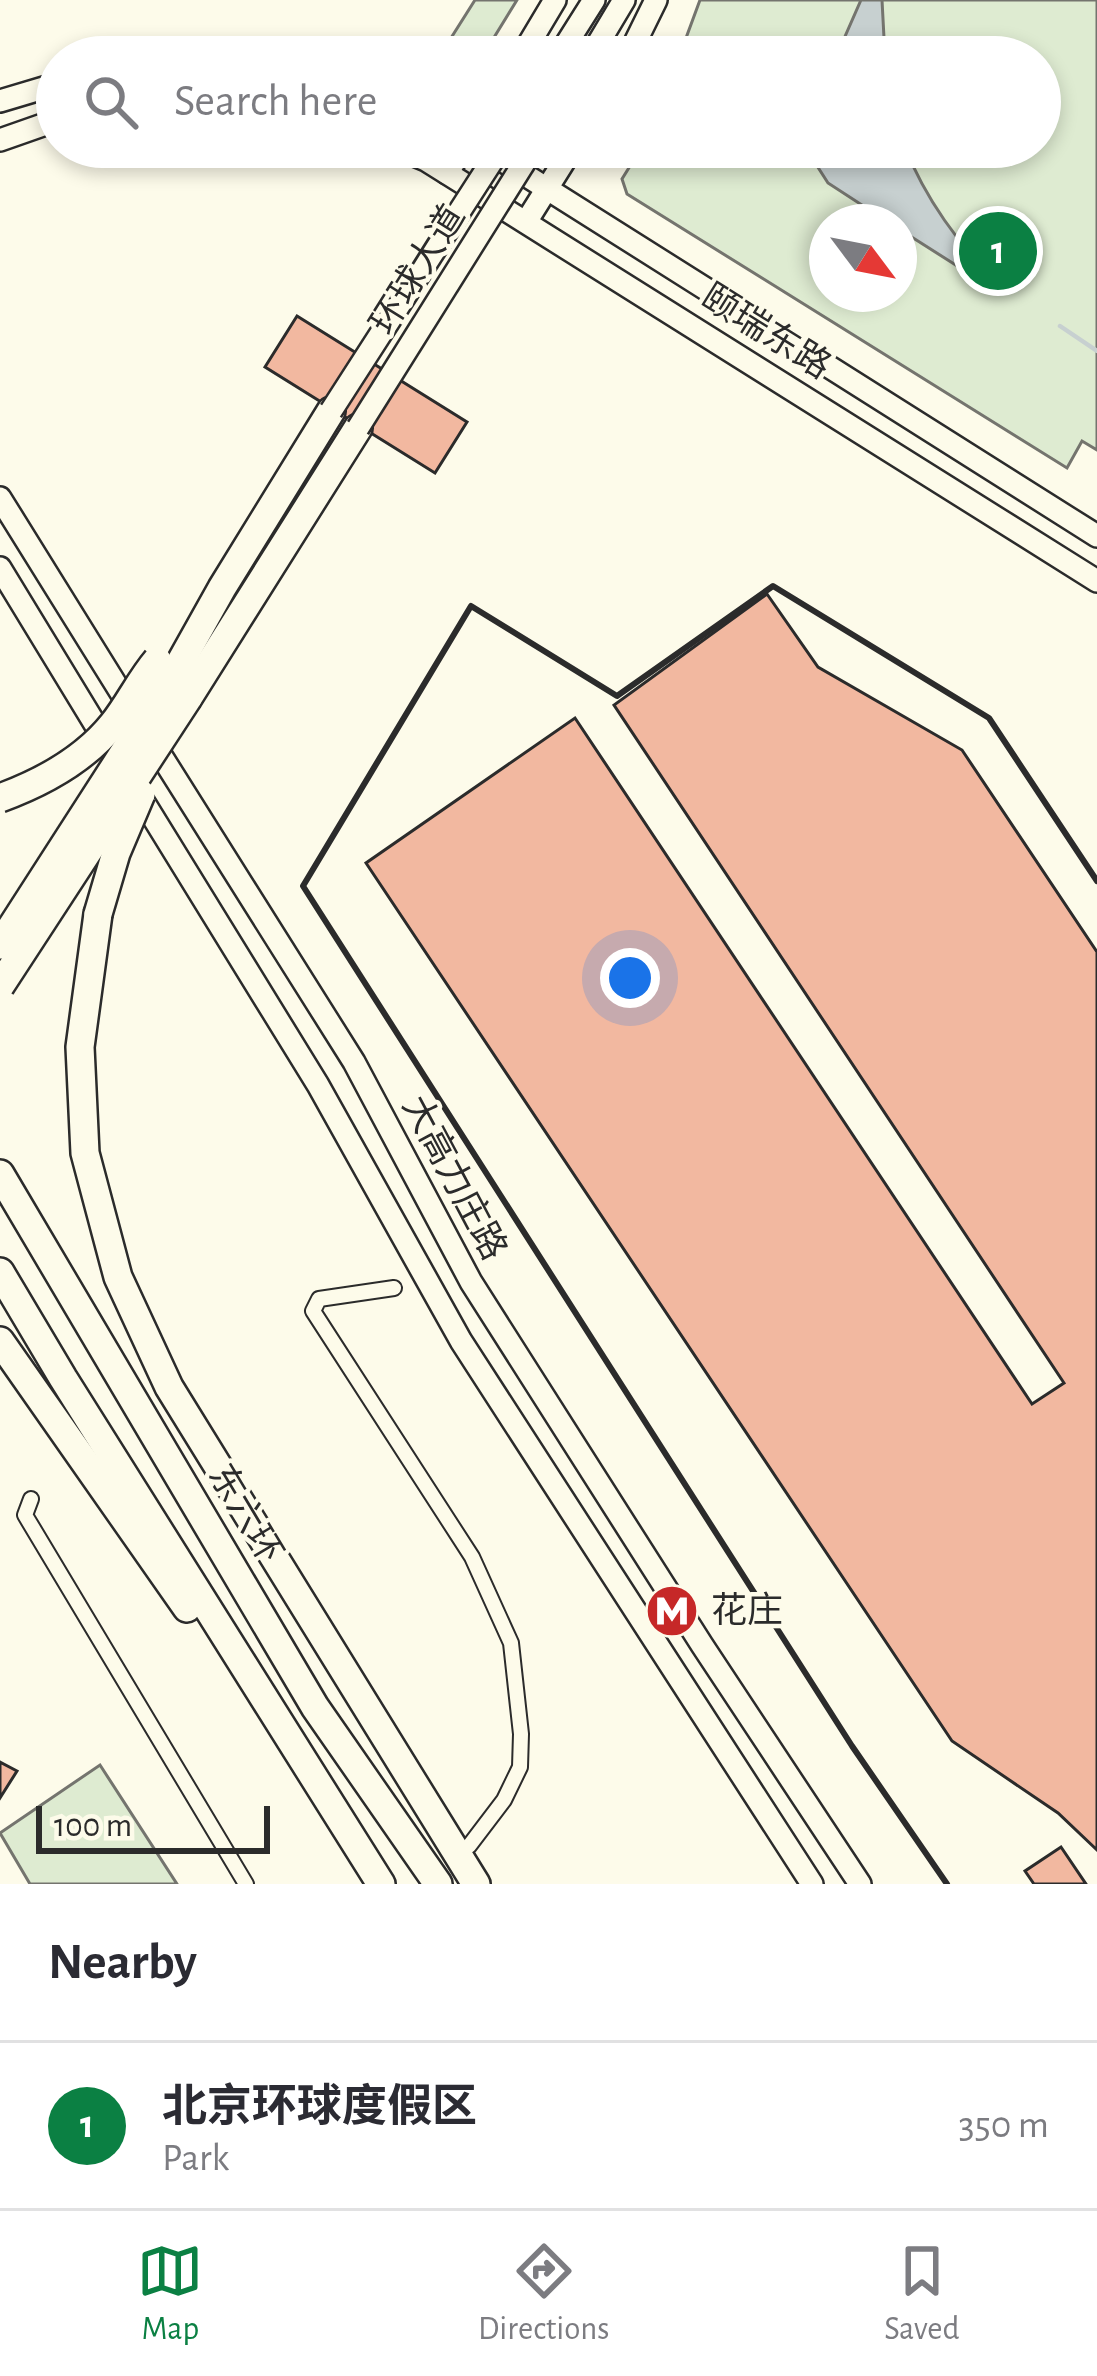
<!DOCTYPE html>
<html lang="en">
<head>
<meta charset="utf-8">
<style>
  :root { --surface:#fff; --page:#f7f7f7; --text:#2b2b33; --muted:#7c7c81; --line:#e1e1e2; --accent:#0b8043 }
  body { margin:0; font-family:"Alegreya Sans","Noto Sans SC",sans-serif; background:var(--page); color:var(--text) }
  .compass { position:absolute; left:809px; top:204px; width:108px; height:108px; border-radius:50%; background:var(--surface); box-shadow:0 6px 18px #0003; rotate:122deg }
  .scale { position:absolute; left:36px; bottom:30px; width:234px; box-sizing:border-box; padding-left:12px; border:6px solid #2b2b2b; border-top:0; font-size:33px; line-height:42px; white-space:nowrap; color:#2b2b2b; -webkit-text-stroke:9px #fdfbea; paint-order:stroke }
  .you { position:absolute; left:630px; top:978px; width:42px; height:42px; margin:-30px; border:9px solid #fff; border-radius:50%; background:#1a73e8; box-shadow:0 0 0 18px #1a73e833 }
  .badge { display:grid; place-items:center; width:78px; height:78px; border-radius:50%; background:var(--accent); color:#fff; font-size:39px; font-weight:700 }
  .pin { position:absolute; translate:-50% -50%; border:6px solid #fff; box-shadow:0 3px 12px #0006 }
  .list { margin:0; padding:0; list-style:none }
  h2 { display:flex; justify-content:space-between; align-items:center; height:156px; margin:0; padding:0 48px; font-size:51px }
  h2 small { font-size:39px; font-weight:400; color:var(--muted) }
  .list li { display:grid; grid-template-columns:78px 1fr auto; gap:36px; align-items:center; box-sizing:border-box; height:168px; padding:0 48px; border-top:3px solid var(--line) }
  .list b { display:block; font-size:45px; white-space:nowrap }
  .list p { margin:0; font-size:39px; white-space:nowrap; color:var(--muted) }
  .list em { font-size:39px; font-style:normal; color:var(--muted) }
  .icon { flex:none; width:66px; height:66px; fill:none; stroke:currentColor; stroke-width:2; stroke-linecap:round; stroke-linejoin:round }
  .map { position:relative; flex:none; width:1097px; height:1884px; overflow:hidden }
  .search { position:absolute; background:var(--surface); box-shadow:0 6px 18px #0003; left:36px; right:36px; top:36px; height:132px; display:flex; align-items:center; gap:30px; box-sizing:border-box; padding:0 42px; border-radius:66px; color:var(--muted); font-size:45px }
  .sheet { height:324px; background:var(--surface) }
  nav { display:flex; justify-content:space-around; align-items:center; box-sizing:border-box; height:168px; border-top:3px solid var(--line); background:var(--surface); font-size:33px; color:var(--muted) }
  nav a { display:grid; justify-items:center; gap:6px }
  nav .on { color:var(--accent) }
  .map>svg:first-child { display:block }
  .green { fill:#deebd1; stroke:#74746e; stroke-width:3; fill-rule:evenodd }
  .water { fill:#c7d0d0; stroke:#74746e; stroke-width:3 }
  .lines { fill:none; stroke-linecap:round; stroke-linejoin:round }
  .stream { stroke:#c7d0d0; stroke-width:4.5 }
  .building { fill:#f2b8a0; stroke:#2b2b2b; stroke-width:3 }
  .street-casing { stroke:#2b2b2b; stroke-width:18 }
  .primary-casing { stroke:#2b2b2b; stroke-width:26 }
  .highway-casing { stroke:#2b2b2b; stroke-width:32 }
  .street { stroke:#fdfbea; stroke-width:14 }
  .primary { stroke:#fdfbea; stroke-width:21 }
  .highway { stroke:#fdfbea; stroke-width:27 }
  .primary-bridge-casing { stroke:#2b2b2b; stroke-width:26; stroke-linecap:butt }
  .highway-bridge-casing { stroke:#2b2b2b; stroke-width:32; stroke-linecap:butt }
  .primary-bridge { stroke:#fdfbea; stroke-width:21 }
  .highway-bridge { stroke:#fdfbea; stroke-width:27 }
  .wall { stroke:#2b2b2b; stroke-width:6 }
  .labels { text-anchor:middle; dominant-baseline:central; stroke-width:9; stroke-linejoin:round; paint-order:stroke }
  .street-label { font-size:36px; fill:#2b2b2b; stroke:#fdfbea }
  .poi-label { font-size:36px; fill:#2b2b2b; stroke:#fdfbea; text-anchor:start }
</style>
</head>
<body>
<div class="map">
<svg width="1097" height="1884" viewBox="0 0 1097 1884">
  <rect width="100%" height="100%" fill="#fdfbea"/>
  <!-- green -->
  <g class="green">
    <polygon points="475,0 517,0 482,57 439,57"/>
    <path d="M700,0H1097V450L1082,441L1067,468L627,194L622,179L635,158V147H1040V57H679ZM827,222H899V294H827Z"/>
    <polygon points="100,1765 177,1884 30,1884 0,1833"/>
  </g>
  <!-- water -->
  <g class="water">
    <polygon points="861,0 882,0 885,57 836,57"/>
    <path d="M805,147H905C924,196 960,248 999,283L995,290L899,229V222H888L828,183Z"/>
  </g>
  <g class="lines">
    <!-- stream -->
    <polyline class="stream" points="1060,326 1097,351"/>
  </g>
  <!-- building -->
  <g class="building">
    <polygon points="297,316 467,422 435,473 265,367"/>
    <polygon points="767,594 818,667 962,750 1097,952 1097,1850 1058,1813 952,1741 366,863 575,718 1032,1404 1064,1383 614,705"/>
    <polygon points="0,1762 17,1771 0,1798"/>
    <polygon points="1061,1847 1086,1884 1034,1884 1025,1871"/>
  </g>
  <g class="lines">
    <!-- street casing -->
    <g class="street-casing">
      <g id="street">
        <polyline points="394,1288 319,1299 313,1311 472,1557 511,1643 521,1734 520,1767 504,1800 469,1846"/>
        <polyline points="31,1499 25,1515 246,1884"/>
      </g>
    </g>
    <!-- primary casing -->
    <g class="primary-casing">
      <g id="primary">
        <polyline points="521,57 555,0"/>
        <polyline points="558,57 594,0"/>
        <polyline points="590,57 624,0"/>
        <polyline points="628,57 656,0"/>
        <polyline points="0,101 57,84"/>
        <polyline points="0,140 57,120"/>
        <polyline points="395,147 426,160 1097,581"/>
        <polyline points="481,147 1097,536"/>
        <polyline points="447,173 464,147"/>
        <polyline points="526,222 573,147"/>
        <polyline points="0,498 133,712"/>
        <polyline points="0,568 109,747"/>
        <polyline points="150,738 354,1062 471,1282 702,1645 860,1884"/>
        <polyline points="135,788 318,1085 461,1341 812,1884"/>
      </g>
    </g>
    <!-- highway casing -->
    <g class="highway-casing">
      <g id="highway">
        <polyline points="170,681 222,588 331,411"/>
        <polyline points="188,698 358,428"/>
        <polyline points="98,914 80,1047 85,1153 118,1277 169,1387 476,1884"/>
        <polyline points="0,1174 315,1707 438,1884"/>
        <polyline points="0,1272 63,1378 381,1884"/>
        <polyline points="0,1341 187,1608"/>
      </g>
    </g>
    <!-- street -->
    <use href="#street" class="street"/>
    <!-- primary -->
    <use href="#primary" class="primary"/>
    <!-- highway -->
    <use href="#highway" class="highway"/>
    <!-- primary-bridge casing -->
    <g class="primary-bridge-casing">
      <g id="primary-bridge">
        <polyline points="331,411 501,147"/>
        <polyline points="358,428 534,147"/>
      </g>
    </g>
    <!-- highway-bridge casing -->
    <g class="highway-bridge-casing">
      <g id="highway-bridge">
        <path d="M0,798C41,783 85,759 113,724C129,704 140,680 157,660"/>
        <polyline points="98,914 116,853 141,794"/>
        <polyline points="0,945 170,681"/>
        <polyline points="0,986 188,698"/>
      </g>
    </g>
    <!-- primary-bridge -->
    <use href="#primary-bridge" class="primary-bridge"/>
    <!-- highway-bridge -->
    <use href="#highway-bridge" class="highway-bridge"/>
    <!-- wall -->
    <polyline class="wall" points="947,1884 852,1746 303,886 471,606 617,696 773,586 989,718 1097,881"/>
  </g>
  <!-- icons -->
  <defs>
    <g id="metro-disc" transform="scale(2.7)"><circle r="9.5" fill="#c62828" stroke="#fdfbea"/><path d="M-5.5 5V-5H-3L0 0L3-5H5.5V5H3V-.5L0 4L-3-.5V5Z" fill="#fff"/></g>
  </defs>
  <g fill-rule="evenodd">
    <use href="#metro-disc" x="672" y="1611"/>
  </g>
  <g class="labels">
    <!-- street labels -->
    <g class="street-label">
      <text transform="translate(418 270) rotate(-58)">环球大道</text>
      <text transform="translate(766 332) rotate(32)">颐瑞东路</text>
      <text transform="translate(454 1178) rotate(62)">大高力庄路</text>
      <text transform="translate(245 1514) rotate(59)">东六环</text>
    </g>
    <!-- poi labels -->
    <g class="poi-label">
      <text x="711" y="1611">花庄</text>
    </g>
  </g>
</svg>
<svg class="compass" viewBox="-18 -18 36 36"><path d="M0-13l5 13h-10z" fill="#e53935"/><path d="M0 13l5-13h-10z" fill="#7c7c81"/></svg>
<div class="scale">100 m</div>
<div class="you"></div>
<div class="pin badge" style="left:998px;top:251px">1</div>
<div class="search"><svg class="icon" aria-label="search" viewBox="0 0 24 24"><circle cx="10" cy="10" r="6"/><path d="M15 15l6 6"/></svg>Search here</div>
</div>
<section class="sheet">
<h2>Nearby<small></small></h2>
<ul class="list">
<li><span class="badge">1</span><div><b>北京环球度假区</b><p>Park</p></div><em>350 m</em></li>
</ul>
</section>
<nav>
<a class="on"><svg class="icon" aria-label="map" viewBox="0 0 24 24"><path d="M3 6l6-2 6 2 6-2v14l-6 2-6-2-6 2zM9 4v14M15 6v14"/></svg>Map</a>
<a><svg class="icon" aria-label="directions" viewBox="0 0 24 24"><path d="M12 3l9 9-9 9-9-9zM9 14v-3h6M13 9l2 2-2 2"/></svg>Directions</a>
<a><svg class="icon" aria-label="saved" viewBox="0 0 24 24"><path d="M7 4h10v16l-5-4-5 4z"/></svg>Saved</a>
</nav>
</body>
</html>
